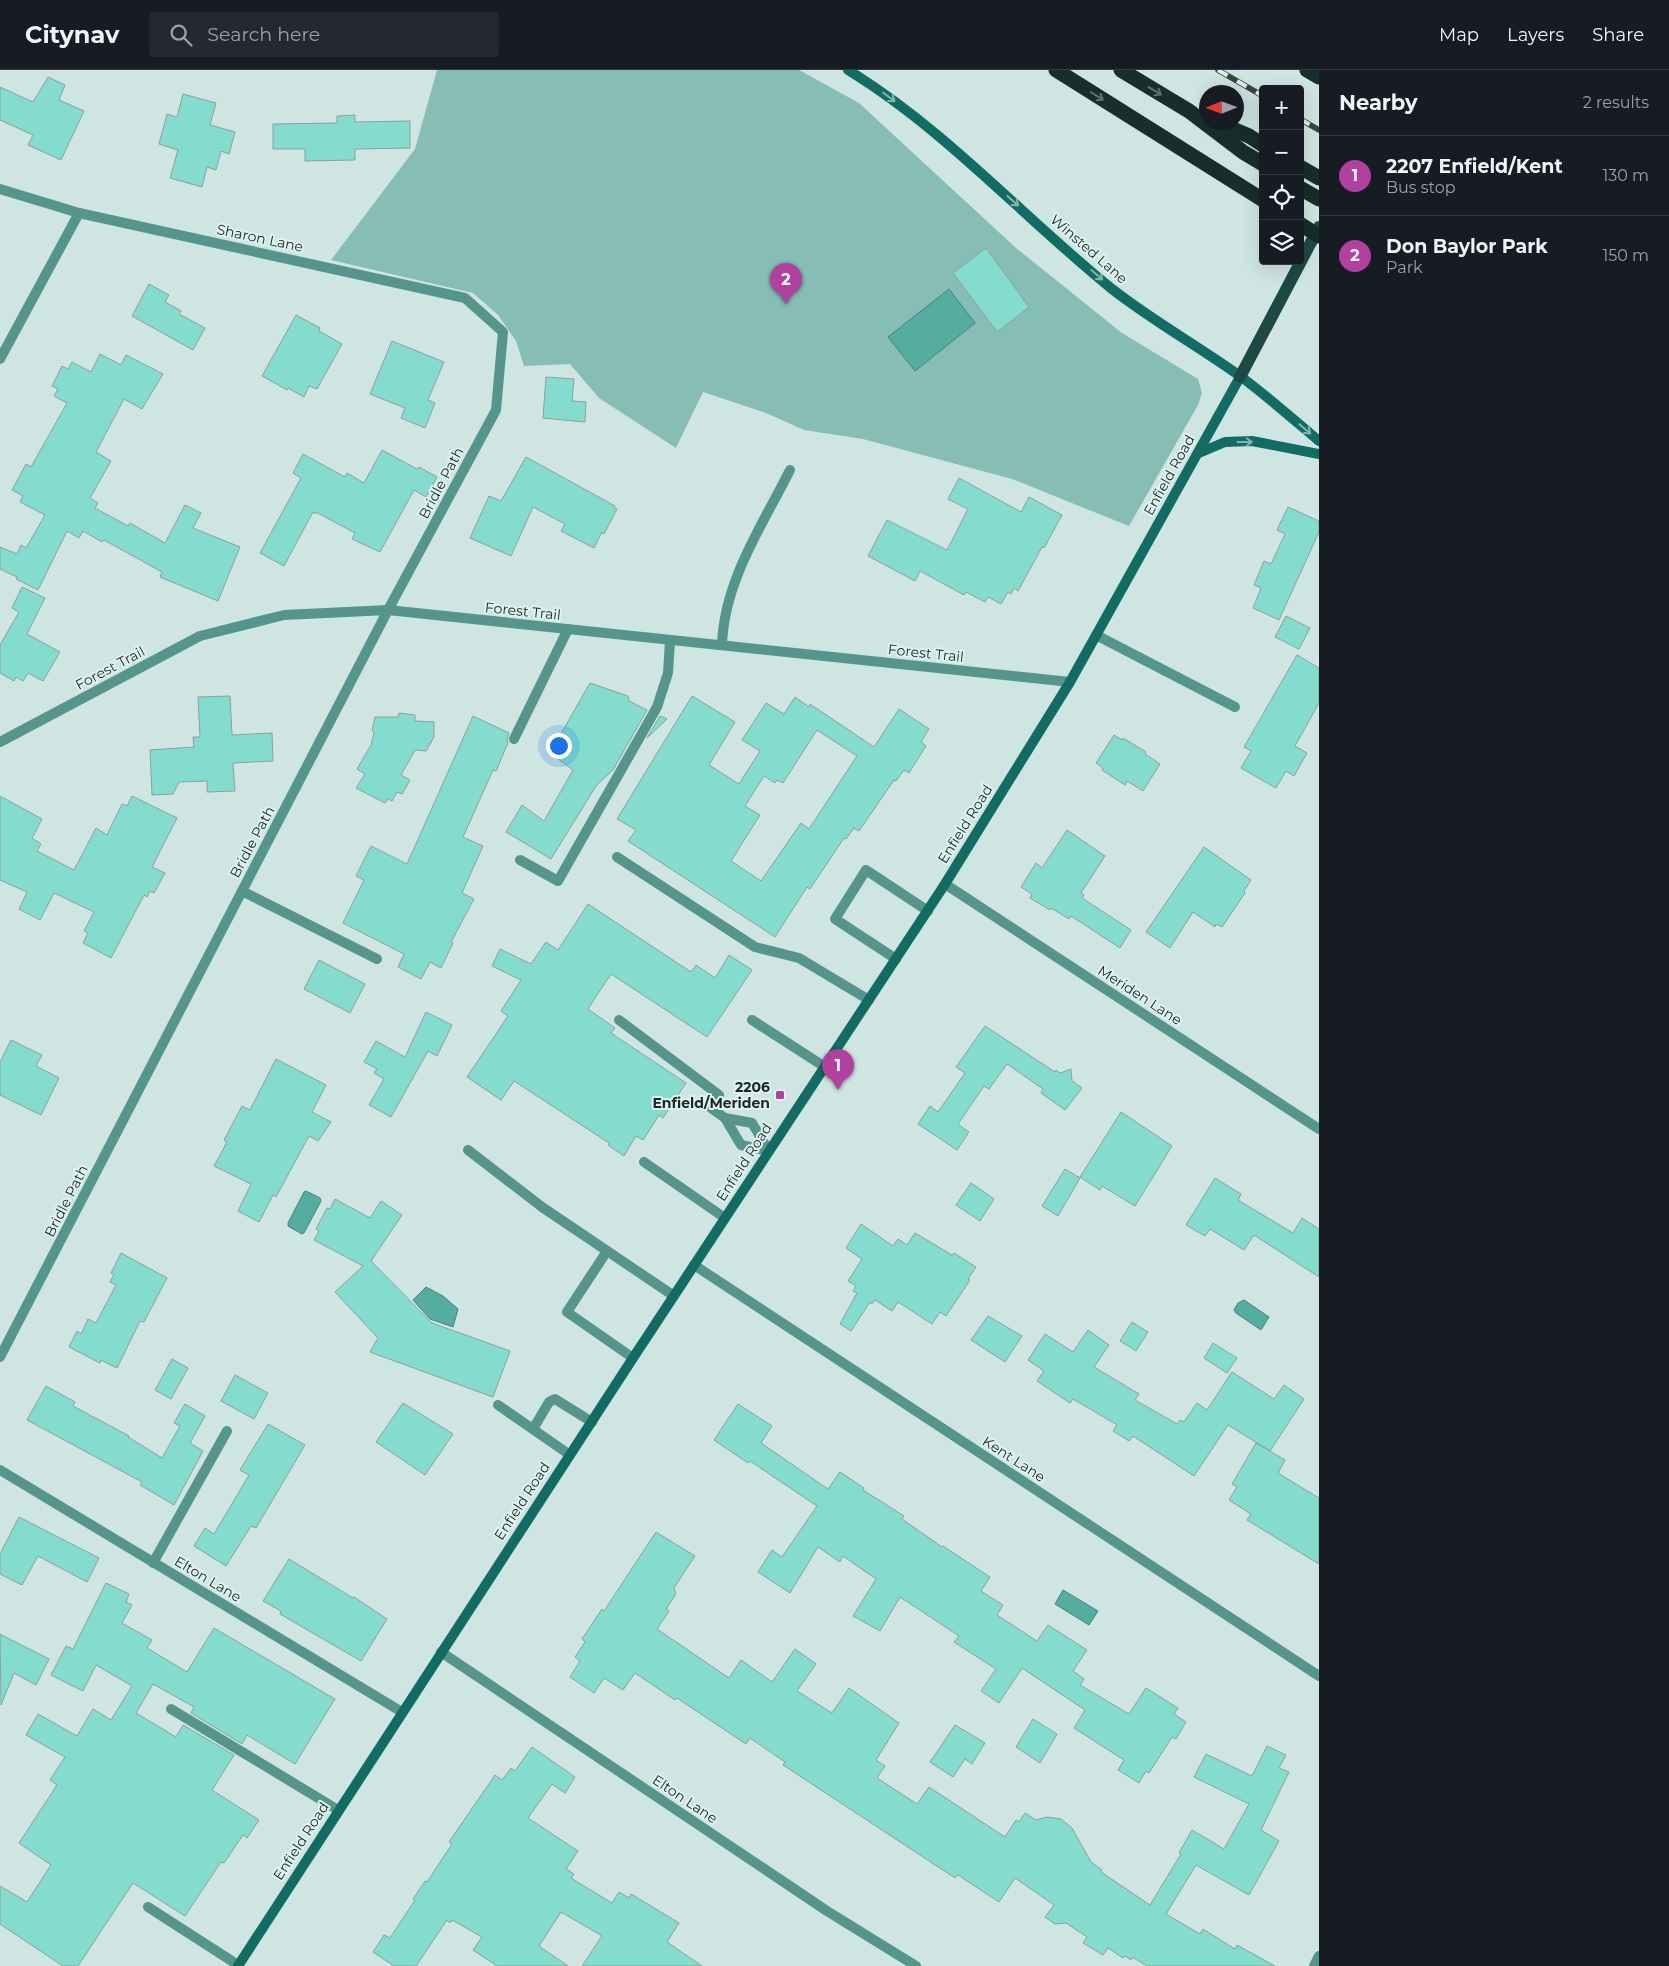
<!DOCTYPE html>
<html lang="en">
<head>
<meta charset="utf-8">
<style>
  :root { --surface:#171b24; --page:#242831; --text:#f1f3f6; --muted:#9ea1a6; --line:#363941; --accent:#b0419f }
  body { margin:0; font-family:Montserrat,sans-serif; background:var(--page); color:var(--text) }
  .controls { position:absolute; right:15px; top:15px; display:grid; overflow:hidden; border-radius:5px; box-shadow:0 5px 20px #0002 }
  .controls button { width:45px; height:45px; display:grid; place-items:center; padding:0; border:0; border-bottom:1px solid var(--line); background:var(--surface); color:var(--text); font:25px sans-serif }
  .compass { position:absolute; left:1199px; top:15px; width:45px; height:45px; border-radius:50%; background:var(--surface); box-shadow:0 5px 20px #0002; rotate:269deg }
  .you { position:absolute; left:558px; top:675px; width:18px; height:18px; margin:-12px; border:4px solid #fff; border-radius:50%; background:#1a73e8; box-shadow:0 0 0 8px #1a73e833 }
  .badge { display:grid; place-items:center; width:32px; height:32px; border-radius:50%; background:var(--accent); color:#fff; font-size:16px; font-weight:700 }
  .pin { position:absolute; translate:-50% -41px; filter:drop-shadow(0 1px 2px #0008) }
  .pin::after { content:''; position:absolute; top:26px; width:18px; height:15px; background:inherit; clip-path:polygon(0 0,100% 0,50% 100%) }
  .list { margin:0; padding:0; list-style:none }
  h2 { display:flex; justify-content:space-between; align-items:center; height:65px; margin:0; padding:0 20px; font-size:21px }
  h2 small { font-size:16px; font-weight:400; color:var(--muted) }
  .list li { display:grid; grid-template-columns:32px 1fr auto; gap:15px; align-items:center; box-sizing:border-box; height:80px; padding:0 20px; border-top:1px solid var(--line) }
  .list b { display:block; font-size:19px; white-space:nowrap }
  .list p { margin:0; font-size:16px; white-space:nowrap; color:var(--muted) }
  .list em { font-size:16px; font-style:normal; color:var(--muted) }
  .icon { flex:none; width:28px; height:28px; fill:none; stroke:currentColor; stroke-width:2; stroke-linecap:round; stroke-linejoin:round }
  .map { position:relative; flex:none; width:1319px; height:1896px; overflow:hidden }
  header { display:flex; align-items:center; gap:30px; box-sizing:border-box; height:70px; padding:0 25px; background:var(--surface); border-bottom:1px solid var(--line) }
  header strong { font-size:24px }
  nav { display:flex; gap:28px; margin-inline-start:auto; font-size:18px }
  .search { width:350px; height:45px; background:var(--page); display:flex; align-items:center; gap:12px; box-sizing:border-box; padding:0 18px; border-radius:5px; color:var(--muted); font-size:19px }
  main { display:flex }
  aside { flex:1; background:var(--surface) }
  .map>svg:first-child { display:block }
  .green { fill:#86bdb5 }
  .water { fill:#55ada2; stroke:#44847c }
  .building { fill:#84dccf; stroke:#8ba09d; fill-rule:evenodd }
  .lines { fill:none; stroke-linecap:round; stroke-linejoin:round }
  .lane { stroke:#56958c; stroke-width:10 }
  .street { stroke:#56958c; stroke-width:10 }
  .secondary { stroke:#126c63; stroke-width:10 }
  .primary { stroke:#1d4944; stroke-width:12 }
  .highway { stroke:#172e2b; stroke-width:15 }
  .rail-casing { stroke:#3b4644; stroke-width:5.5 }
  .rail { stroke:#dcf3ef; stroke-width:4; stroke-dasharray:11; stroke-linecap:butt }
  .highway-bridge { stroke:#172e2b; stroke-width:15 }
  .oneway { stroke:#5c7370 }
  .oneway2 { stroke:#81b6b0 }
  .poi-dot { fill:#b0419f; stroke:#dcf3ef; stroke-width:2 }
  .labels { text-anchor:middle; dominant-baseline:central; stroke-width:4; stroke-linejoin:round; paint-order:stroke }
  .street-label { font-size:14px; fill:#1d2624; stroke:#dcf3ef }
  .poi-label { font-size:14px; font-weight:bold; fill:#1d2624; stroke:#dcf3ef; text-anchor:end }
</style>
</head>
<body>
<header>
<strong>Citynav</strong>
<div class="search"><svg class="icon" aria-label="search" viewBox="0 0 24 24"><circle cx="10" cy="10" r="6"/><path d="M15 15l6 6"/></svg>Search here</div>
<nav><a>Map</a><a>Layers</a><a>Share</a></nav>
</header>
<main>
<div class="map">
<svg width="1319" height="1896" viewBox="0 0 1319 1896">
  <rect width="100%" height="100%" fill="#cfe5e1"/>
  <!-- green -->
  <polygon class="green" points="437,0 799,0 859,33 1016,178 1122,263 1198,309 1202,323 1198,335 1129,456 1012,409 863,369 804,360 766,343 703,322 676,378 599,328 570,294 524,296 516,271 498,245 473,223 331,190 415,79"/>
  <!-- water -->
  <g class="water">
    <polygon points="949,219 975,253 915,301 888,267"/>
    <polygon points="306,1121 320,1128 321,1131 304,1163 302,1164 288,1156 288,1153 304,1122"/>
    <polygon points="426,1217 443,1226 458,1239 453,1257 430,1249 413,1230"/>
    <polygon points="1244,1230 1269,1247 1261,1260 1236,1243 1234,1240 1238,1233"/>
    <polygon points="1063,1520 1098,1541 1089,1555 1055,1534"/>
  </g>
  <!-- building -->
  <g class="building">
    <polygon points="48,7 65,15 59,30 84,41 61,90 28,75 33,65 0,50 0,17 33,32"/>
    <polygon points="183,24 216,33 210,55 235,62 229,84 221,81 216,100 207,97 202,117 170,108 178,80 159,74 167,44 177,47"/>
    <polygon points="355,45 355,52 410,51 410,78 355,79 355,90 305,91 305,79 273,79 273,54 337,53 337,46"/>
    <polygon points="986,178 1029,237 997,262 953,203"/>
    <polygon points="149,214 169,225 165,232 181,241 179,244 205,258 193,280 132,246"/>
    <polygon points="296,245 320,258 319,261 342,274 317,319 309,316 304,327 288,318 287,320 262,306"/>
    <polygon points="392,271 444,292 428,330 435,333 425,358 401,348 405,338 370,324"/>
    <polygon points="100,284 121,295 126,285 163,304 142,339 124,329 96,382 111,391 90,428 98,433 95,438 128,456 130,453 165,473 185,435 201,443 193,458 240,477 218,531 160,507 162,502 104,470 102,472 83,461 79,468 67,461 38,520 16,509 17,507 0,499 0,477 17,484 21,475 26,478 45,445 20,432 23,426 12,420 26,394 31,397 67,333 54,326 58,319 52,316 62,296 68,299 72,292 91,302"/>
    <polygon points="546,307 574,309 572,331 586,332 585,352 543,348"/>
    <polygon points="382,380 417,399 419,397 437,407 426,427 414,420 380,482 352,469 355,463 316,442 315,444 313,442 284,496 260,483 301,408 293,403 303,384 345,407 347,403 364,413"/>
    <polygon points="526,387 615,436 614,438 617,439 604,464 602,462 594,478 561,461 565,454 533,437 511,486 470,468 489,426 501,431"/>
    <polygon points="959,408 1021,442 1029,427 1062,445 1044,478 1042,477 1018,521 1014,518 1011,524 1008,522 1001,534 988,527 985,532 966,522 964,525 920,501 915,511 868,486 887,450 947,480 968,439 948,429"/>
    <polygon points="1288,437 1319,451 1319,462 1279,550 1253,538 1261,518 1254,515 1264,491 1271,494 1285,464 1277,460"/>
    <polygon points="22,517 45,528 27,564 60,582 43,611 28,603 23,611 16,607 14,611 0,603 0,575 19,542 12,538"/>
    <polygon points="1286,546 1310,558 1299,579 1275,567"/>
    <polygon points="1297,585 1319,598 1319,633 1295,676 1307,683 1294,706 1286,701 1276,718 1241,698 1251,681 1244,677"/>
    <polygon points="590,613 628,626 629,631 647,640 613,700 596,716 551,789 506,762 522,735 544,751 573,700 550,683"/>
    <polygon points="230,626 232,665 272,663 273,691 233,693 235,721 207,722 207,711 179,712 173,724 152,725 150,680 194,677 193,667 200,667 198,627"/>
    <path d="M692,626L735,652L709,695L739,714L760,681L742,670L766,633L784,644L795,627L809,637L810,634L874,677L899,639L929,659L921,672L926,676L909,703L904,700L896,711L894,710L859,761L854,758L846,769L844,768L810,819L807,817L775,867L628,771L636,760L617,749ZM817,660L857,686L809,759L801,753L761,811L731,791L760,745L745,736L764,706L775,713L777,710L783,713Z"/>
    <polygon points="399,643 415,645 415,651 434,652 434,667 426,681 415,680 401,705 410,710 402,724 397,722 392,731 388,729 385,733 356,718 365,704 357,699 371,675 374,663 372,660 375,647 398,647"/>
    <polygon points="473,646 509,663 507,669 508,673 496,701 493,700 463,767 483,776 462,823 474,829 451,872 453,873 441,898 430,892 421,909 398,897 404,884 343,853 364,810 356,806 371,776 407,794"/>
    <polygon points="660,646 667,649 647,668"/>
    <polygon points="1114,665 1122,670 1123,668 1146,682 1145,684 1160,694 1143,721 1127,711 1125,715 1102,700 1103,698 1096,693"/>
    <polygon points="0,726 42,749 32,768 41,774 37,781 74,800 96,758 107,765 122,734 127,736 132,726 177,748 152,797 165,803 154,823 150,821 147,827 144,825 111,888 83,873 88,863 84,861 94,842 54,823 40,850 19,839 27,822 0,810"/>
    <polygon points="1067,760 1105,786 1081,823 1084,825 1082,828 1131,860 1120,878 1071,846 1069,849 1051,838 1050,840 1030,828 1032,824 1021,817 1036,793 1042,798"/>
    <polygon points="1204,777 1251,810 1244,821 1245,823 1222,857 1216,854 1215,857 1193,842 1170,878 1146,862"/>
    <polygon points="588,834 691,902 696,895 715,908 729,885 752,900 707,967 611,904 588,939 615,958 611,963 686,1013 663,1048 659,1045 643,1070 636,1066 624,1086 608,1075 609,1073 514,1011 501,1030 467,1007 508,946 501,941 521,910 492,896 500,879 531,894 546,872 558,880"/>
    <polygon points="319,890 365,914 350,943 304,919"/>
    <polygon points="426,942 452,955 437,986 428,981 391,1047 369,1035 384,1009 374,1003 377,999 364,992 376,971 405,987"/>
    <polygon points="985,956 1055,1002 1056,1000 1060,1003 1071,999 1072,1011 1082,1018 1065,1040 1041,1023 1043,1019 1007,994 989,1019 984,1016 958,1054 969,1062 957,1080 918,1054 930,1036 938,1042 965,1003 956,997"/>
    <polygon points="11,970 42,985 36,996 59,1008 41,1045 0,1025 0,992"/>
    <polygon points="276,989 326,1015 312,1042 331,1052 318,1071 309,1066 276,1127 273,1125 259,1152 238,1141 251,1114 214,1096 227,1072 224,1070 242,1036 250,1040"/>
    <polygon points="1121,1042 1172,1076 1135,1136 1102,1116 1100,1120 1080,1107"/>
    <polygon points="1065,1099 1080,1108 1058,1146 1042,1136"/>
    <polygon points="1215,1108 1241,1124 1238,1130 1293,1163 1302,1148 1319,1159 1319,1207 1254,1165 1244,1180 1210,1159 1205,1166 1186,1155"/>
    <polygon points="971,1113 994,1129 980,1151 956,1135"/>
    <polygon points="335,1129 370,1148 381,1131 402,1145 371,1191 432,1253 510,1281 493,1327 370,1282 378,1268 335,1222 363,1196 314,1170 319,1161 316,1159 327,1138 330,1139"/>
    <polygon points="861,1154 893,1176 898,1169 907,1175 915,1163 952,1185 954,1183 976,1197 968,1209 970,1210 946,1246 940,1242 932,1254 898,1232 892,1241 875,1230 872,1234 870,1232 851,1261 840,1254 857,1223 853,1221 856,1216 848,1211 862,1189 846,1178"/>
    <polygon points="121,1183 167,1208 144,1252 140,1251 117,1298 101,1290 100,1293 69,1277 77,1261 81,1264 88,1249 96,1253 116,1215 110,1212 114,1204 111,1203"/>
    <polygon points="988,1246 1022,1266 1005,1292 971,1270"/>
    <polygon points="1132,1252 1148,1262 1136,1281 1120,1271"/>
    <polygon points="1088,1260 1109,1275 1094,1297 1139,1324 1135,1330 1177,1354 1180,1350 1184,1352 1197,1333 1207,1340 1232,1302 1274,1329 1284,1315 1304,1329 1270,1381 1228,1355 1194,1406 1133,1366 1129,1371 1113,1361 1117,1355 1114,1353 1073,1329 1070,1333 1037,1311 1044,1301 1028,1290 1045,1264 1073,1282"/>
    <polygon points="1213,1273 1237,1288 1227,1303 1204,1288"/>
    <polygon points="172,1289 188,1298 171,1329 155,1320"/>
    <polygon points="235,1305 268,1323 254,1349 221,1331"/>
    <polygon points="46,1316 75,1332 73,1336 129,1366 128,1367 162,1388 180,1356 174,1353 185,1334 205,1346 190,1373 203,1381 174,1435 140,1415 142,1412 27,1350"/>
    <polygon points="403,1333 453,1364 425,1405 376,1372"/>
    <polygon points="738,1334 772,1356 761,1373 828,1419 840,1402 864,1418 863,1420 904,1446 902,1449 942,1477 943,1476 990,1507 981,1521 1003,1535 997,1545 1037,1571 1048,1555 1087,1580 1073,1601 1084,1609 1080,1615 1129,1644 1146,1618 1178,1638 1174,1644 1186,1652 1176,1669 1172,1667 1149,1703 1146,1701 1139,1713 1118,1700 1124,1690 1074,1658 1085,1640 1022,1598 999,1633 981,1621 996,1599 954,1572 959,1566 900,1527 880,1561 853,1546 876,1509 843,1486 840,1492 818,1477 790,1523 758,1502 772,1480 782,1487 817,1436 750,1391 748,1393 714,1370"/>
    <polygon points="268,1354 305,1375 256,1458 251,1456 226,1496 194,1476 205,1458 214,1464 249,1405 240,1400"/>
    <polygon points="1256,1373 1285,1390 1278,1403 1319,1428 1319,1494 1247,1450 1251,1444 1229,1430 1237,1417 1232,1414"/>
    <polygon points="19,1447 99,1488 87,1512 38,1486 22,1515 0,1504 0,1484"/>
    <polygon points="656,1462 695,1486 674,1518 676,1524 666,1539 669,1541 657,1559 729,1608 741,1590 772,1612 795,1579 816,1594 797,1621 832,1643 849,1618 899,1653 876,1690 885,1696 877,1708 917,1734 929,1717 1005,1767 1016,1750 1019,1752 1025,1743 1036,1750 1047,1747 1061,1749 1072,1758 1091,1792 1102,1800 1101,1802 1150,1835 1181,1784 1179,1783 1192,1760 1224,1779 1249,1734 1194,1707 1206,1684 1252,1706 1267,1676 1286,1685 1279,1698 1289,1702 1261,1760 1279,1771 1249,1825 1196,1795 1166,1844 1200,1864 1203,1859 1235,1879 1237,1875 1275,1896 1147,1896 1132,1887 1131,1890 1125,1886 1123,1888 1108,1878 1103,1885 1083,1873 1087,1867 1066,1853 1055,1854 1045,1847 1054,1835 1015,1808 999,1832 958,1805 955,1808 783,1695 785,1692 750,1668 746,1674 677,1628 675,1630 635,1603 623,1620 604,1608 594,1623 570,1607 580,1591 575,1587 585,1572 582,1569 602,1539 604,1541"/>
    <polygon points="289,1489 353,1528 354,1527 387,1549 361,1591 280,1544 281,1541 263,1531"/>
    <polygon points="106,1513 129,1524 126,1532 132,1535 122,1553 152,1570 147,1578 187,1602 214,1558 335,1629 295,1694 247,1665 242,1674 191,1643 194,1637 153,1614 136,1643 176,1667 183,1655 234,1685 212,1720 259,1750 247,1768 243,1765 224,1793 221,1792 185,1846 133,1813 78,1896 63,1896 0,1854 0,1816 27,1832 51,1795 19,1773 57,1715 50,1710 65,1687 26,1665 38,1644 77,1666 93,1639 111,1650 132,1616 96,1595 83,1621 51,1605 66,1576 73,1579"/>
    <polygon points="0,1564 49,1589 36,1615 14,1603 1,1635"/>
    <polygon points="1033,1649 1057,1664 1040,1693 1016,1677"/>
    <polygon points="955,1655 985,1673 972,1694 965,1689 953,1707 930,1692"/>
    <polygon points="532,1677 575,1707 565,1723 552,1714 528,1748 578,1781 566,1799 574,1804 571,1808 612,1833 619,1822 629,1828 631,1824 679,1853 667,1872 702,1896 582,1896 602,1866 561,1842 539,1876 568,1896 497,1896 473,1880 482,1867 452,1850 450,1853 447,1850 416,1896 394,1896 373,1882 384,1865 390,1868 415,1830 413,1829 425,1811 427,1812 452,1774 449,1772 495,1705 502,1710 511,1698 515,1701"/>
  </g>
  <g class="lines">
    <!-- lane -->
    <g class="lane">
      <polyline points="1096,565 1235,637"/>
      <path d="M722,575C724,511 762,456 790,400"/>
      <polyline points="514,669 568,559"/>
      <polyline points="617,787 755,877 799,888 869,930"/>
      <polyline points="520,790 558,811 657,637 668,603 670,570"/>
      <polyline points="242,821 377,889"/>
      <polyline points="896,889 835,849 866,800 928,841"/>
      <polyline points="619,950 719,1025 711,1038 725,1048"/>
      <polyline points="752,950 825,997"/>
      <polygon points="725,1048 752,1053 769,1081 741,1075"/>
      <polyline points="468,1080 542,1137 674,1226"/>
      <polyline points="644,1092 725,1148"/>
      <polyline points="607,1181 567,1242 633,1288"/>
      <polyline points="498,1335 570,1385"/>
      <polyline points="533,1359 549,1332 555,1329 592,1352"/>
      <polyline points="153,1493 227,1361"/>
      <polyline points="171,1639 338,1740"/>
      <polyline points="148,1837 238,1895"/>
    </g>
    <!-- street -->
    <g class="street">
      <polyline points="0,119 79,143 465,228 503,262 496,340 388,540 0,1287"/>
      <polyline points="0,289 79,143"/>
      <polyline points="0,672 200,566 284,545 388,540 1070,612"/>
      <polyline points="945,814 1319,1059"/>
      <polyline points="694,1195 1319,1606"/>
      <polyline points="0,1400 402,1642"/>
      <polyline points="441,1582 827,1841 916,1896"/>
      <polyline points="1314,1896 1319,1886"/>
    </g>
    <!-- secondary -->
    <g class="secondary">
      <path d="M848,0C946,60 1023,147 1112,219C1153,251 1198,276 1240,306C1267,326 1293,349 1319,371"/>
      <polyline points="1199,383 1225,372 1252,371 1319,384"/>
      <polyline points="238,1896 633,1288 945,814 1070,612 1240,307"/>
    </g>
    <!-- primary -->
    <polyline class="primary" points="1240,307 1319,157"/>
    <!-- highway -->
    <g class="highway">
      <polyline points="1056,0 1263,130"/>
      <polyline points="1121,0 1189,41 1243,82 1263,94"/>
      <polyline points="1307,0 1319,7"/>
      <polyline points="1216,52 1249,66 1263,75"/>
      <polyline points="1300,97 1319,108"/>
      <polyline points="1300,118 1319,129"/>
    </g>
    <!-- rail casing -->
    <g class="rail-casing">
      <g id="rail">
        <polyline points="1218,0 1263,26"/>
        <polyline points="1300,49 1319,60"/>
      </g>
    </g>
    <!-- rail -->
    <use href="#rail" class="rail"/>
    <!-- highway-bridge -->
    <polyline class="highway-bridge" points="1300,154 1319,166"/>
  </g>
  <!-- one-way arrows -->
  <defs><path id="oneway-shaft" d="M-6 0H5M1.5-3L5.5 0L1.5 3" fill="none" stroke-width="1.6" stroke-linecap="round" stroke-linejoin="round" transform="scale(1.25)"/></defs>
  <g class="oneway">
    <use href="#oneway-shaft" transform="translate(1155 21) rotate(31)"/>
    <use href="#oneway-shaft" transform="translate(1097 26) rotate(32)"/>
  </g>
  <g class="oneway2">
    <use href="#oneway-shaft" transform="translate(889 27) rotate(37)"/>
    <use href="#oneway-shaft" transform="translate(1013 131) rotate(41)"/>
    <use href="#oneway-shaft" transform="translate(1097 205) rotate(41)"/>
    <use href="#oneway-shaft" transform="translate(1305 359) rotate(40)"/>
    <use href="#oneway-shaft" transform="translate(1245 372)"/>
  </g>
  <!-- markers -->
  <rect class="poi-dot" x="775" y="1020" width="10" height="10" rx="2.5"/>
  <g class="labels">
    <!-- street labels -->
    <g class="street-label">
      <text transform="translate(260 168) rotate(12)">Sharon Lane</text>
      <text transform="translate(1089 179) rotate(41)">Winsted Lane</text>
      <text transform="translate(1169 405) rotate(-61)">Enfield Road</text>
      <text transform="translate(441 413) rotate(-62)">Bridle Path</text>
      <text transform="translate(523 541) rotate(6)">Forest Trail</text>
      <text transform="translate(926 583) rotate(6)">Forest Trail</text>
      <text transform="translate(110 598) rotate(-28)">Forest Trail</text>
      <text transform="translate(965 754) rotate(-58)">Enfield Road</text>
      <text transform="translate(252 772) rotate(-62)">Bridle Path</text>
      <text transform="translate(1140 925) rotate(33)">Meriden Lane</text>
      <text transform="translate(744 1092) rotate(-57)">Enfield Road</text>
      <text transform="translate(66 1131) rotate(-63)">Bridle Path</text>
      <text transform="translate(1014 1389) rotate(33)">Kent Lane</text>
      <text transform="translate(522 1431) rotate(-57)">Enfield Road</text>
      <text transform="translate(208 1509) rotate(31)">Elton Lane</text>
      <text transform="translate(685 1729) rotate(34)">Elton Lane</text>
      <text transform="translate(301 1771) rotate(-57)">Enfield Road</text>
    </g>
    <!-- poi labels -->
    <g class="poi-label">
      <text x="770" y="1017">2206<tspan x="770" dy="16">Enfield/Meriden</tspan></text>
    </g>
  </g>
</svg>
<div class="controls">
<button>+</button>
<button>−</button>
<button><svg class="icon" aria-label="locate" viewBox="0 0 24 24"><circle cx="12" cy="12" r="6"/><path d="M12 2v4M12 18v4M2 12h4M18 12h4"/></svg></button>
<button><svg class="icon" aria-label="layers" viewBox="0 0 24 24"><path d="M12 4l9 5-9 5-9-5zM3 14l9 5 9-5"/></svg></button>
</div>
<svg class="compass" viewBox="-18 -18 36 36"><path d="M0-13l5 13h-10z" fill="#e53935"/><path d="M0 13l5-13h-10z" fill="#9ea1a6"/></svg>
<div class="you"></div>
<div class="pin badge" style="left:838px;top:1020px">1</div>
<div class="pin badge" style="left:786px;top:234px">2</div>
</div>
<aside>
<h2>Nearby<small>2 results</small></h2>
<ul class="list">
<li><span class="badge">1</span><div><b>2207 Enfield/Kent</b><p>Bus stop</p></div><em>130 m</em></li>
<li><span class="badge">2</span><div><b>Don Baylor Park</b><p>Park</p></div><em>150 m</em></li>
</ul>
</aside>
</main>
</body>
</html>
